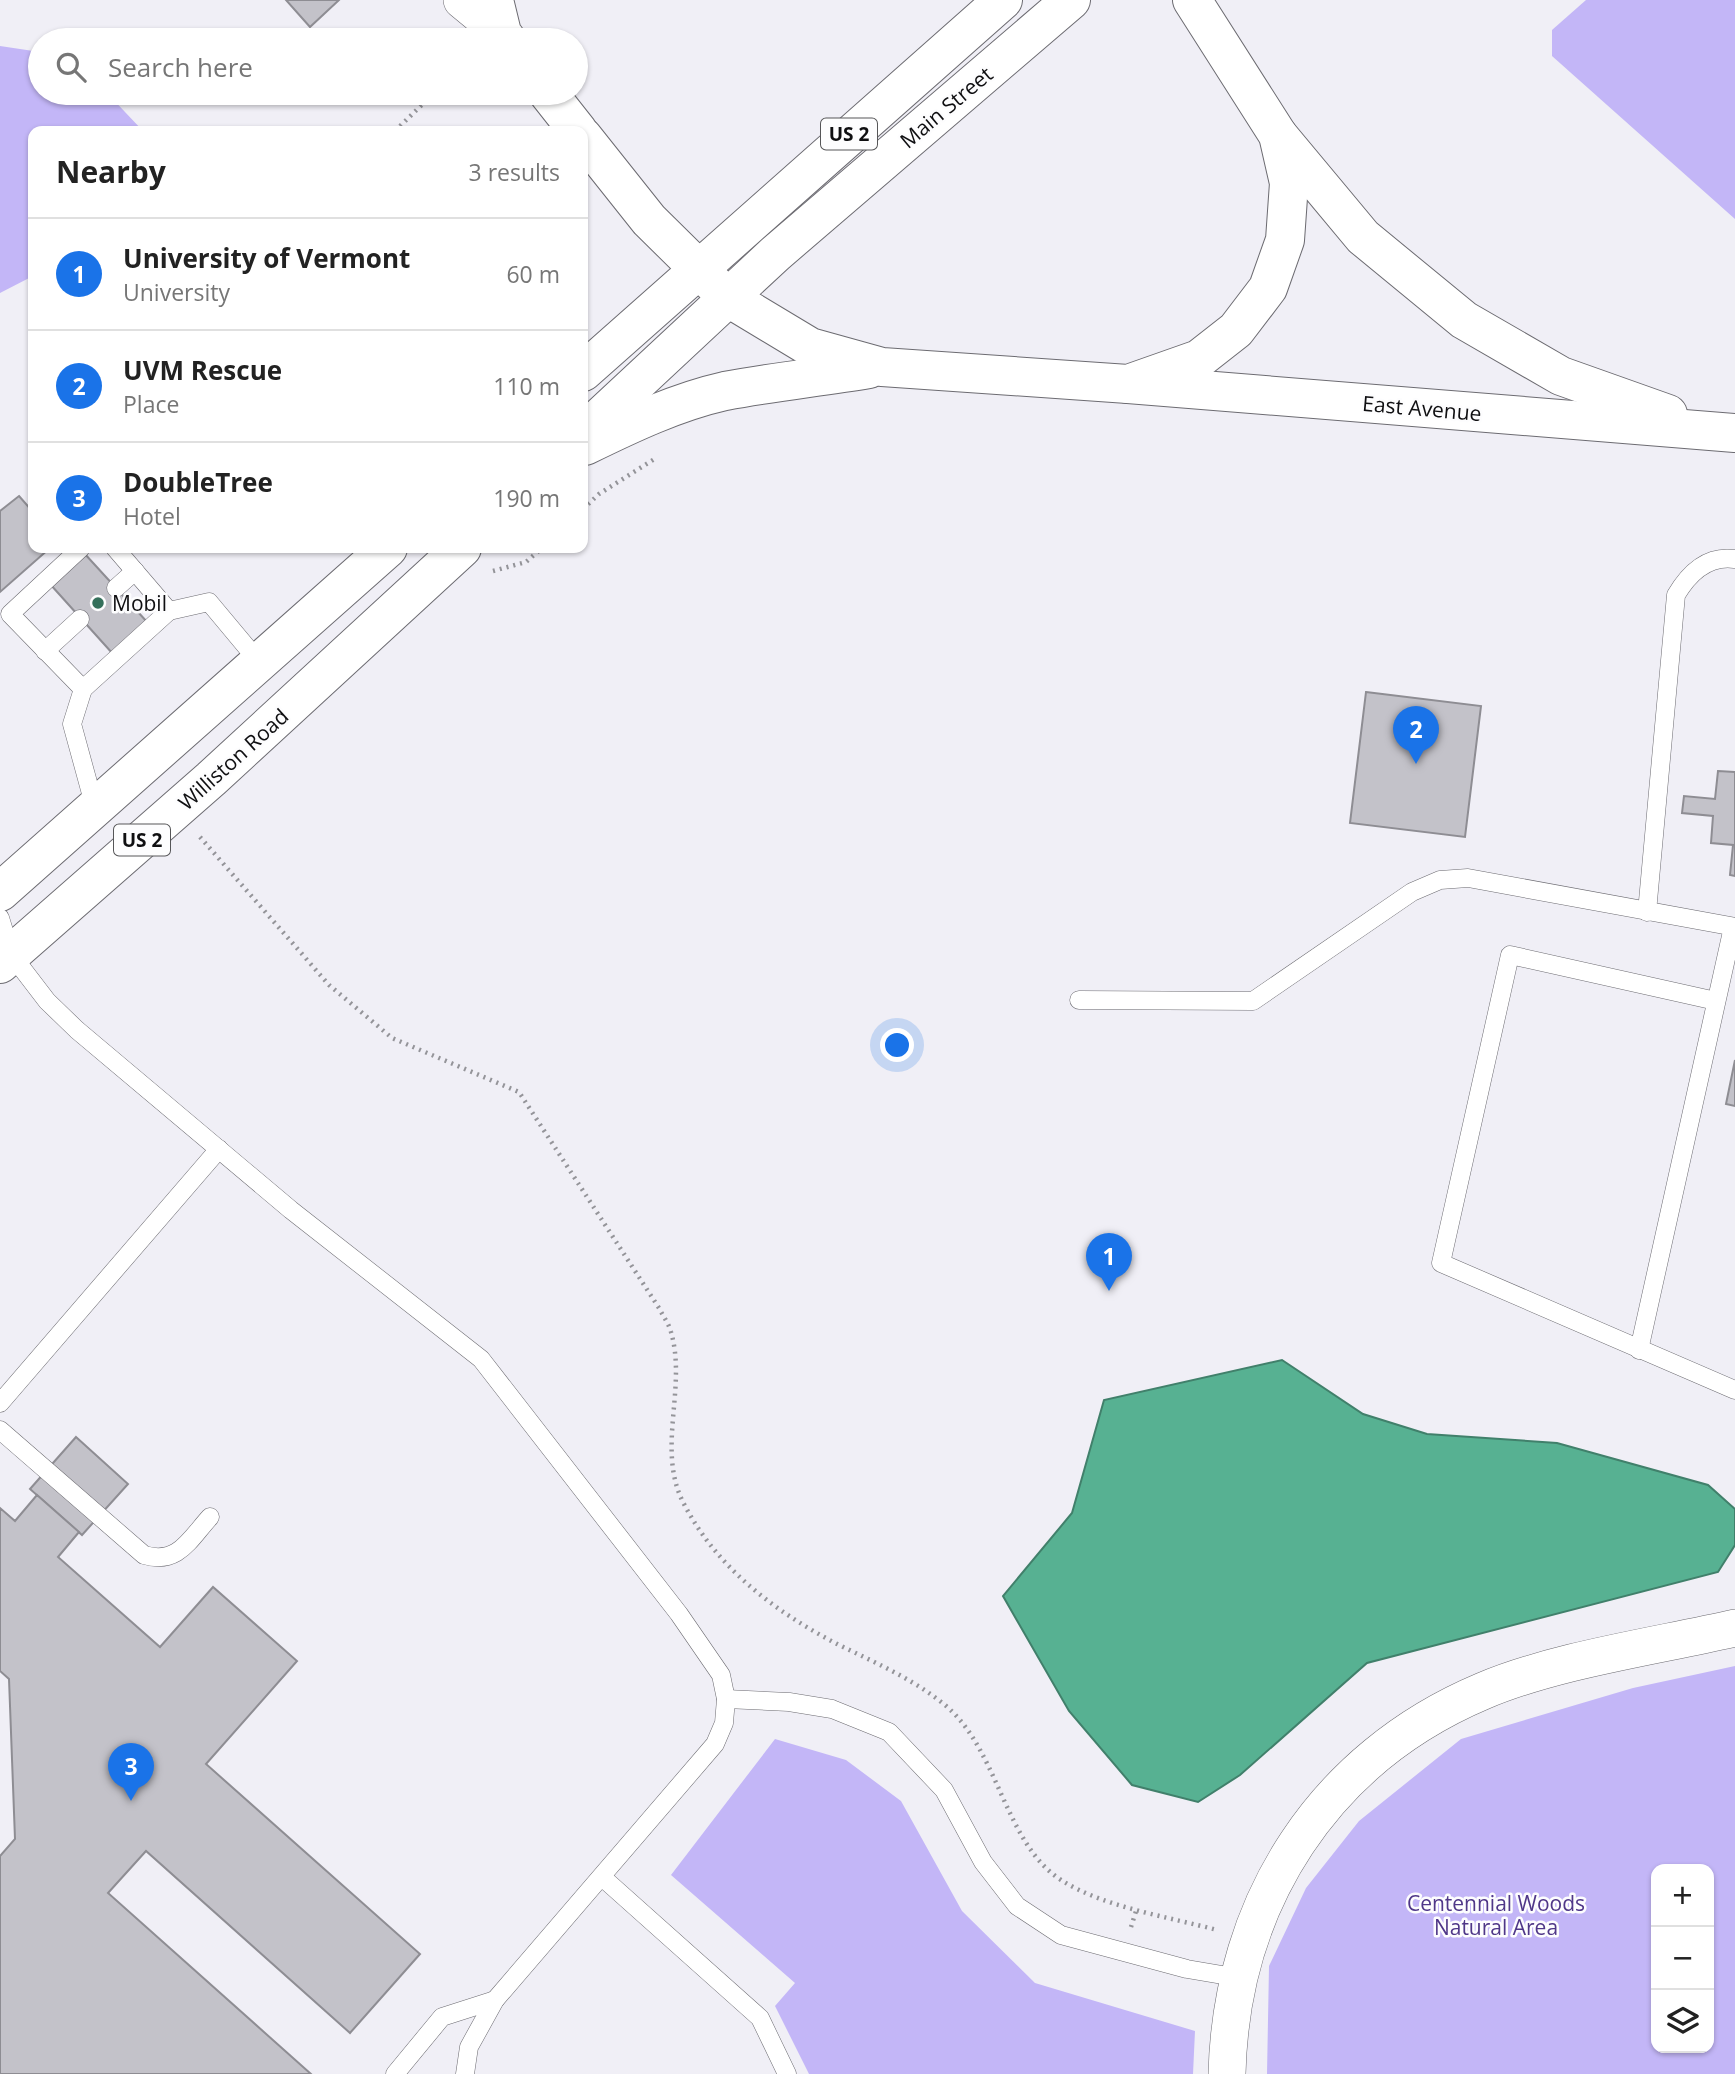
<!DOCTYPE html>
<html lang="en">
<head>
<meta charset="utf-8">
<style>
  :root { --surface:#fff; --page:#f2f2f2; --text:#222; --muted:#767676; --line:#e0e0e0; --accent:#1a73e8 }
  body { margin:0; font-family:"Open Sans",sans-serif; background:var(--page); color:var(--text) }
  .controls { position:absolute; right:21px; bottom:21px; display:grid; overflow:hidden; border-radius:14px; box-shadow:0 2px 5px #0004 }
  .controls button { width:63px; height:63px; display:grid; place-items:center; padding:0; border:0; border-bottom:2px solid var(--line); background:var(--surface); color:var(--text); font:35px sans-serif }
  .you { position:absolute; left:898px; top:1046px; width:24px; height:24px; margin:-18px; border:5px solid #fff; border-radius:50%; background:#1a73e8; box-shadow:0 0 0 10px #1a73e833 }
  .badge { display:grid; place-items:center; width:46px; height:46px; border-radius:50%; background:var(--accent); color:#fff; font-size:23px; font-weight:700 }
  .pin { position:absolute; translate:-50% -58px; filter:drop-shadow(0 2px 4px #0008) }
  .pin::after { content:''; position:absolute; top:37px; width:24px; height:21px; background:inherit; clip-path:polygon(0 0,100% 0,50% 100%) }
  .list { margin:0; padding:0; list-style:none }
  h2 { display:flex; justify-content:space-between; align-items:center; height:91px; margin:0; padding:0 28px; font-size:30px }
  h2 small { font-size:23px; font-weight:400; color:var(--muted) }
  .list li { display:grid; grid-template-columns:46px 1fr auto; gap:21px; align-items:center; box-sizing:border-box; height:112px; padding:0 28px; border-top:2px solid var(--line) }
  .list b { display:block; font-size:26px; white-space:nowrap }
  .list p { margin:0; font-size:23px; white-space:nowrap; color:var(--muted) }
  .list em { font-size:23px; font-style:normal; color:var(--muted) }
  .icon { flex:none; width:38px; height:38px; fill:none; stroke:currentColor; stroke-width:2; stroke-linecap:round; stroke-linejoin:round }
  .map { position:relative; flex:none; width:1735px; height:2074px; overflow:hidden }
  .search { position:absolute; background:var(--surface); box-shadow:0 2px 5px #0004; left:28px; top:28px; width:560px; height:77px; display:flex; align-items:center; gap:18px; box-sizing:border-box; padding:0 24px; border-radius:38px; color:var(--muted); font-size:26px }
  .panel { position:absolute; background:var(--surface); box-shadow:0 2px 5px #0004; left:28px; top:126px; width:560px; height:427px; border-radius:14px }
  .map>svg:first-child { display:block }
  .green { fill:#c3b6f7; fill-rule:evenodd }
  .water { fill:#57b192; stroke:#41806b; stroke-width:2 }
  .building { fill:#c3c2c9; stroke:#8e8d93; stroke-width:2 }
  .lines { fill:none; stroke-linecap:round; stroke-linejoin:round }
  .service-casing { stroke:#6c6b71; stroke-width:19 }
  .minor-casing { stroke:#6c6b71; stroke-width:38 }
  .secondary-casing { stroke:#6c6b71; stroke-width:40 }
  .primary-casing { stroke:#6c6b71; stroke-width:40 }
  .path { stroke:#949499; stroke-width:4.5; stroke-dasharray:2 5; stroke-linecap:butt }
  .service { stroke:#fff; stroke-width:18 }
  .minor { stroke:#fff; stroke-width:37 }
  .secondary { stroke:#fff; stroke-width:38 }
  .primary { stroke:#fff; stroke-width:38 }
  .poi-dot { fill:#34705b; stroke:#fdfdfe; stroke-width:2.5 }
  .labels { text-anchor:middle; dominant-baseline:central; stroke-width:5; stroke-linejoin:round; paint-order:stroke }
  .shield { fill:#fdfdfe; stroke:#565658; stroke-width:2 }
  .shield-label { font-size:19px; font-weight:bold; fill:#0f0f11 }
  .street-label { font-size:21px; fill:#0f0f11; stroke:#fdfdfe }
  .poi-label { font-size:21px; fill:#0f0f11; stroke:#fdfdfe; text-anchor:start }
  .park-label { font-size:21px; fill:#4f3788; stroke:#fdfdfe }
</style>
</head>
<body>
<div class="map">
<svg width="1735" height="2074" viewBox="0 0 1735 2074">
  <rect width="100%" height="100%" fill="#f0eff6"/>
  <!-- green -->
  <g class="green">
    <polygon points="1586,0 1735,0 1735,219 1552,56 1552,30"/>
    <polygon points="0,46 40,52 40,93 107,93 143,131 33,131 33,276 0,293"/>
    <path d="M1735,1666V2074H1267L1269,1966L1306,1888L1359,1821L1461,1739L1633,1688ZM1709,1869V2048H1656V1869Z"/>
    <polygon points="775,1739 846,1760 901,1801 962,1911 1035,1983 1195,2031 1193,2074 809,2074 775,2006 795,1983 671,1875"/>
  </g>
  <!-- water -->
  <polygon class="water" points="1282,1360 1363,1414 1427,1434 1557,1443 1708,1485 1735,1509 1735,1545 1718,1572 1367,1663 1240,1775 1198,1802 1132,1785 1069,1711 1003,1596 1072,1513 1104,1400"/>
  <!-- building -->
  <g class="building">
    <polygon points="286,0 339,0 310,27"/>
    <polygon points="19,496 33,512 33,548 50,548 0,592 0,511"/>
    <polygon points="84,553 148,623 113,654 50,584"/>
    <polygon points="1366,692 1481,706 1465,837 1350,823"/>
    <polygon points="1718,771 1735,772 1735,876 1730,875 1733,845 1711,843 1713,816 1682,813 1684,796 1715,799"/>
    <polygon points="1735,1060 1735,1106 1726,1104"/>
    <polygon points="76,1437 128,1484 82,1535 30,1489"/>
    <polygon points="37,1495 79,1532 58,1557 160,1647 213,1587 297,1661 206,1764 420,1954 350,2033 146,1851 108,1893 311,2074 0,2074 0,1856 15,1839 9,1679 0,1671 0,1508 15,1521"/>
  </g>
  <g class="lines">
    <!-- service casing -->
    <g class="service-casing">
      <g id="service">
        <polyline points="81,548 10,614 83,689 72,724 95,808"/>
        <polyline points="115,548 169,611 209,602 259,662"/>
        <polyline points="116,588 135,571"/>
        <polyline points="45,651 80,619"/>
        <polyline points="83,689 169,611"/>
        <path d="M1647,912L1676,595C1689,573 1708,555 1735,559"/>
        <polyline points="0,918 11,954 47,1001 77,1030 291,1210 481,1359 679,1614 721,1675 726,1699 724,1723 715,1744 495,2000 469,2047 465,2074"/>
        <polyline points="1079,1000 1253,1001 1412,892 1440,880 1468,878 1735,927"/>
        <polyline points="1716,1001 1510,955 1441,1263 1735,1390"/>
        <polyline points="1639,1350 1733,927"/>
        <polyline points="0,1403 219,1149"/>
        <path d="M0,1430L144,1555C178,1565 189,1540 210,1517"/>
        <polyline points="726,1699 789,1702 832,1709 889,1732 944,1790 983,1862 1017,1906 1061,1935 1187,1969 1240,1978"/>
        <polyline points="602,1877 760,2018 787,2074"/>
        <polyline points="395,2074 442,2017 495,2000"/>
      </g>
    </g>
    <!-- minor casing -->
    <g class="minor-casing">
      <g id="minor">
        <polyline points="462,0 502,33"/>
        <path d="M1227,2074C1231,1902 1324,1758 1483,1691C1556,1660 1656,1646 1735,1628"/>
      </g>
    </g>
    <!-- secondary casing -->
    <g class="secondary-casing">
      <g id="secondary">
        <polyline points="1278,135 1363,237 1464,320 1561,376 1668,414"/>
        <polyline points="1128,384 1735,433"/>
      </g>
    </g>
    <!-- primary casing -->
    <g class="primary-casing">
      <g id="primary">
        <polyline points="494,0 502,33 507,40"/>
        <polyline points="548,93 578,131"/>
        <polyline points="583,137 649,220 727,297 810,347 882,367 1128,384 1199,359 1236,330 1268,288 1285,240 1289,183 1278,135 1192,0"/>
        <polyline points="583,372 1003,0"/>
        <polyline points="583,433 775,254 1071,0"/>
        <path d="M585,446C630,424 676,402 725,391C773,382 821,377 869,369"/>
        <polyline points="0,892 388,548"/>
        <polyline points="0,964 211,779 462,548"/>
      </g>
    </g>
    <!-- path -->
    <g class="path">
      <polyline points="395,131 434,93"/>
      <polyline points="583,509 599,494 656,458"/>
      <polyline points="493,571 526,562 542,548"/>
      <path d="M200,837L329,985L392,1038L519,1092L659,1308C663,1316 669,1324 671,1332C687,1387 657,1447 682,1500C715,1567 775,1612 839,1645C876,1663 913,1679 945,1705C999,1750 1004,1843 1061,1880C1103,1907 1169,1917 1217,1930"/>
      <polyline points="1131,1927 1137,1908"/>
    </g>
    <!-- service -->
    <use href="#service" class="service"/>
    <!-- minor -->
    <use href="#minor" class="minor"/>
    <!-- secondary -->
    <use href="#secondary" class="secondary"/>
    <!-- primary -->
    <use href="#primary" class="primary"/>
  </g>
  <!-- markers -->
  <circle class="poi-dot" cx="98" cy="603" r="7"/>
  <g class="labels">
    <!-- shield labels -->
    <g class="shield">
      <rect x="821" y="118.5" width="56" height="31" rx="5"/>
      <rect x="114" y="824.5" width="56" height="31" rx="5"/>
    </g>
    <g class="shield-label">
      <text x="849" y="134">US 2</text>
      <text x="142" y="840">US 2</text>
    </g>
    <!-- street labels -->
    <g class="street-label">
      <text transform="translate(946 107) rotate(-40)">Main Street</text>
      <text transform="translate(1422 408) rotate(5)">East Avenue</text>
      <text transform="translate(233 759) rotate(-42)">Williston Road</text>
    </g>
    <!-- poi labels -->
    <g class="poi-label">
      <text x="112" y="603">Mobil</text>
    </g>
    <!-- park labels -->
    <g class="park-label">
      <text x="1496" y="1903">Centennial Woods<tspan x="1496" dy="24">Natural Area</tspan></text>
    </g>
  </g>
</svg>
<div class="controls">
<button>+</button>
<button>−</button>
<button><svg class="icon" aria-label="layers" viewBox="0 0 24 24"><path d="M12 4l9 5-9 5-9-5zM3 14l9 5 9-5"/></svg></button>
</div>
<div class="you"></div>
<div class="pin badge" style="left:1109px;top:1291px">1</div>
<div class="pin badge" style="left:1416px;top:764px">2</div>
<div class="pin badge" style="left:131px;top:1801px">3</div>
<div class="search"><svg class="icon" aria-label="search" viewBox="0 0 24 24"><circle cx="10" cy="10" r="6"/><path d="M15 15l6 6"/></svg>Search here</div>
<section class="panel">
<h2>Nearby<small>3 results</small></h2>
<ul class="list">
<li><span class="badge">1</span><div><b>University of Vermont</b><p>University</p></div><em>60 m</em></li>
<li><span class="badge">2</span><div><b>UVM Rescue</b><p>Place</p></div><em>110 m</em></li>
<li><span class="badge">3</span><div><b>DoubleTree</b><p>Hotel</p></div><em>190 m</em></li>
</ul>
</section>
</div>
</body>
</html>
